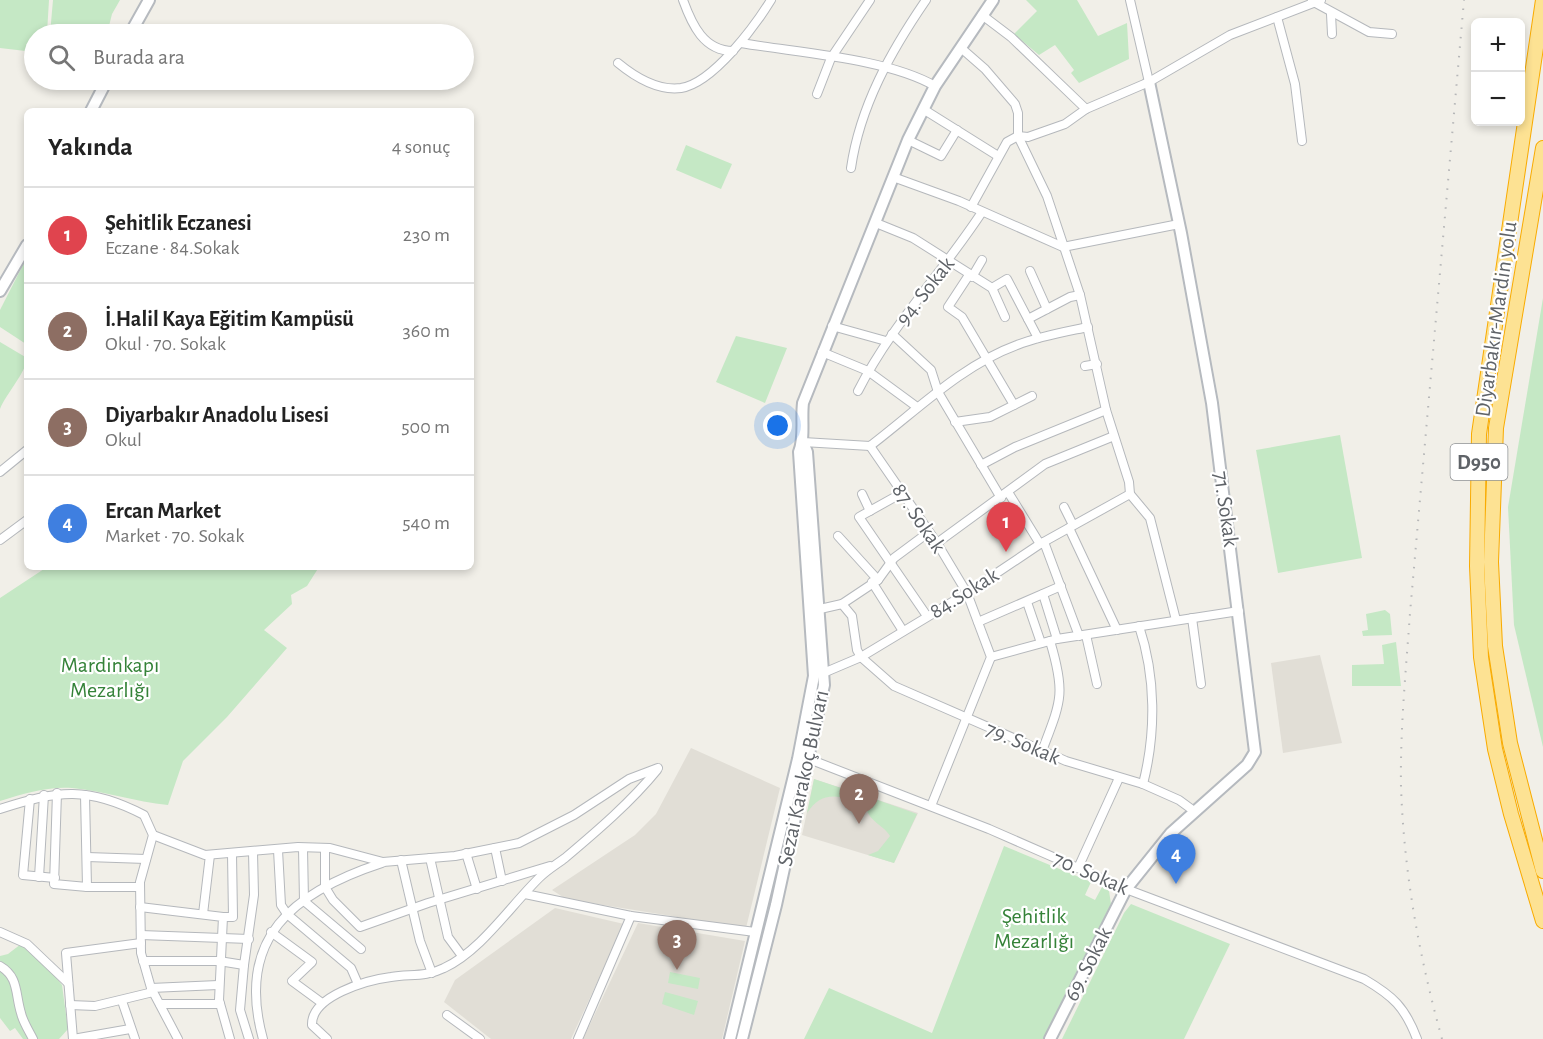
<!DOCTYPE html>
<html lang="tr">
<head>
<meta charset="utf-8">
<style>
  :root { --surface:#fff; --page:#f6f6f6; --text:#222; --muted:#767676; --line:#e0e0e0; --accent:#ea4335 }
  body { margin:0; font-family:"Alegreya Sans",sans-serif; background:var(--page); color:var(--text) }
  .controls { position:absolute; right:18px; top:18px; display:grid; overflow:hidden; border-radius:9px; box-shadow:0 3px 9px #0003 }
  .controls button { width:54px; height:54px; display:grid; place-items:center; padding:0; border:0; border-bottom:2px solid var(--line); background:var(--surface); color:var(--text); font:30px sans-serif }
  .you { position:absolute; left:778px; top:426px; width:21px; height:21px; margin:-15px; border:4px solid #fff; border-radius:50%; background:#1a73e8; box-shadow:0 0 0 9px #1a73e833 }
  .badge { display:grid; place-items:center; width:39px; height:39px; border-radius:50%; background:var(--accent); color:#fff; font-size:20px; font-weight:700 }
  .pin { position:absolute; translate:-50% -50px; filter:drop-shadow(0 2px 3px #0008) }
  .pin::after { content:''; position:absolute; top:32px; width:21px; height:18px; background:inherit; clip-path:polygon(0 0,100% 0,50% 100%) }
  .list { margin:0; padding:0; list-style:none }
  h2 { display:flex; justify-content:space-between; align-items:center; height:78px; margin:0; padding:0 24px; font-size:26px }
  h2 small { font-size:20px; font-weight:400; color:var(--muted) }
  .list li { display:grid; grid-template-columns:39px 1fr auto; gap:18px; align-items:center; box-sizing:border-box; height:96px; padding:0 24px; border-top:2px solid var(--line) }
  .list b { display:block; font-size:22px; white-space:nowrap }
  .list p { margin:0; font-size:20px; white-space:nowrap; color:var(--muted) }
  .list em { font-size:20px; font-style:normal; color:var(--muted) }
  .icon { flex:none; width:33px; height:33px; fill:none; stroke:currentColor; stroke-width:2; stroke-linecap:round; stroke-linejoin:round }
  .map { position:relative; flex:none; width:1543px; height:1039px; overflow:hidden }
  .search { position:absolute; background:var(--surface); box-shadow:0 3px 9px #0003; left:24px; top:24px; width:450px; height:66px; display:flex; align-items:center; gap:15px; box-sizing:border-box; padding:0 21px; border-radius:33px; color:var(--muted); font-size:22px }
  .panel { position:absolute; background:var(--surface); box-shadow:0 3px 9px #0003; left:24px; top:108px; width:450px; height:462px; border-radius:9px }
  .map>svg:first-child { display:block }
  .education { fill:#e1ded6 }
  .green { fill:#c5e8c5 }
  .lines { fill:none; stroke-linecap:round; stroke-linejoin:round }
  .street-casing { stroke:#b5b8bc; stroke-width:10 }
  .secondary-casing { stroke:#b6babf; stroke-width:14 }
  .highway-casing { stroke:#f9ab00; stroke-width:16 }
  .street { stroke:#fff; stroke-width:8 }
  .secondary { stroke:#fff; stroke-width:10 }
  .highway { stroke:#fde293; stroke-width:14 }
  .rail { stroke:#b6b7b8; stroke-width:2; stroke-dasharray:1.5 8; stroke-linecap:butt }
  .labels { text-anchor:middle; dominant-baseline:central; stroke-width:4.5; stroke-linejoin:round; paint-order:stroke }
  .shield { fill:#fff; stroke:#8f9295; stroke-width:1.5 }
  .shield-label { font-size:21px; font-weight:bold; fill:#5f6368 }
  .street-label { font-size:22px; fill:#5f6368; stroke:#fff }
  .park-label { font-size:22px; fill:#348238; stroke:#fff }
</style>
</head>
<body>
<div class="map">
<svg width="1543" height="1039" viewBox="0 0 1543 1039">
  <rect width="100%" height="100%" fill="#f1efe8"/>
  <!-- education -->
  <g class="education">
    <polygon points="1320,655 1342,743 1283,753 1271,663"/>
    <polygon points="691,748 780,788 746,928 566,899 552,890 635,835 656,814"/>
    <polygon points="814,779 918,813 894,863 802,835"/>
    <polygon points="555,908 624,924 571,1039 491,1039 444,1002 455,980"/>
    <polygon points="638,923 745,941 722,1039 583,1039"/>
  </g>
  <!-- green -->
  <g class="green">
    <polygon points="0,0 49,0 47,33 34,34 34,52 0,48"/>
    <polygon points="53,0 120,0 112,14 107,34 50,34"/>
    <polygon points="1026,0 1077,0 1098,36 1127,23 1129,59 1079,83 1071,73 1074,70 1055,45 1039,55 1014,34 1037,11"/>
    <polygon points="686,145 732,164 721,189 676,170"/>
    <polygon points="27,257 27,343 26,344 0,327 0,310"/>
    <polygon points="1543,298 1543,747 1514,625 1508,507"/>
    <polygon points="736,336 787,348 765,403 716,382"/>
    <path d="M0,342L27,358C27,371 6,394 0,409Z"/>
    <polygon points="1340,435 1362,558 1278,573 1256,450"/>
    <path d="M47,567H319L307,586L291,595L292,604L264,630L287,648L227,717L183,761L168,805C135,802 105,791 72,788C49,786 22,794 0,801V598Z"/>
    <polygon points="1385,610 1390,614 1392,635 1363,636 1362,631 1368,630 1366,614"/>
    <polygon points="1396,642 1401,686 1352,686 1352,665 1384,664 1382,645"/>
    <path d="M814,779L853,792L851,799C830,794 819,795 807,813Z"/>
    <path d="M872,798L917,814L894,863L868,855L878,851L890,836C885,825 855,815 872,798Z"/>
    <polygon points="1004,846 1091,882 1085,895 1095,900 1102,887 1109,891 1111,904 1043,1039 804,1039 829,988 932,1033"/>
    <polygon points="1131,904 1230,944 1184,1039 1062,1039 1124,913"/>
    <polygon points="21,944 46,965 62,985 68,1029 59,1039 23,1039 15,1028 10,1031 0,1018 0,956 8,954"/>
    <polygon points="670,972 700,978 698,989 668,983"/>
    <polygon points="665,992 698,1001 694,1015 662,1004"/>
  </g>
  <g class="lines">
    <!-- street casing -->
    <g class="street-casing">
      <g id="street">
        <path d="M683,0C692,25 704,51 733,51"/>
        <polyline points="1130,0 1149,82"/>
        <polyline points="1312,1 1369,32 1392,34"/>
        <polyline points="1331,14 1332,34"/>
        <polyline points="982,15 1011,37 1086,109"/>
        <polyline points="1277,17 1295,84 1302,141"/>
        <path d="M741,43C799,53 886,58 935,86"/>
        <polyline points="961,48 985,69 1015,104 1018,113 1018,136 1047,196 1080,295 1106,410 1129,482 1130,494 1150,518 1176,620"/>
        <path d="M618,63C635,77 658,91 681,88C713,83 755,26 771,0"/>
        <polyline points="817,94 831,58 870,0"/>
        <polyline points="923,109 998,156"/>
        <polyline points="908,140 941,156 957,130"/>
        <path d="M851,168C860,106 891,51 926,0"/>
        <polyline points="893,177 959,201 1063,247 1179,224"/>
        <polyline points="971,207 1007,142 1018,136 1028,137 1065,124 1086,109 1149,82 1230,35 1321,0"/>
        <polyline points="876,223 913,238 992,288 1005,317"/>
        <polyline points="1030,271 1047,309"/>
        <polyline points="969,275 948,307 962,317 1014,405"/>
        <polyline points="972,277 982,260"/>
        <polyline points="992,288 1007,279 1038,338"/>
        <polyline points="1028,319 1070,297 1080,295"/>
        <polyline points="832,326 886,341"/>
        <polyline points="892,334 931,370 938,392 1001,498"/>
        <polyline points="822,352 868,371 917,407"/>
        <polyline points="1085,366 1097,364"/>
        <path d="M858,391C891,326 942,273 982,212"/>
        <polyline points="955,422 990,417 1032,396"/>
        <path d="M803,442L870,446C916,411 962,365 1017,345C1040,336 1064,332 1088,327"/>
        <polyline points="870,446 937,543 967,593 991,657 931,806"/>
        <polyline points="981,465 1015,447 1106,410"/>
        <polyline points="0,472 27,450"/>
        <polyline points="1008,492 1040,544"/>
        <polyline points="902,493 859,517 927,616"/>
        <polyline points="862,494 870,511"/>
        <polyline points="1064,507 1073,525"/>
        <polyline points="1069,528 1117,630"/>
        <polyline points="838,536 878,580"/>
        <polyline points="0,540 27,520"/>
        <polyline points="1044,542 1079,636"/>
        <polyline points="937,543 1045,464 1114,436"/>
        <polyline points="872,582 903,631"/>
        <polyline points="1043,594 1057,639"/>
        <polyline points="1027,602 1041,643"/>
        <polyline points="842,604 852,616 857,650 861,657 894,686 1066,761 1143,784 1179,800 1194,811"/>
        <polyline points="820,609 842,604 878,580 894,558 929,532"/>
        <polyline points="1192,618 1201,684"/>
        <polyline points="978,622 1061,586"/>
        <path d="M1139,626C1156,677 1156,733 1143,784"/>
        <polyline points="1086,635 1097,684"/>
        <polyline points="991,657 1057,639 1239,611"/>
        <polyline points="821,674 861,657 967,593 1040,544 1130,494"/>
        <path d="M1042,751C1061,701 1066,694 1050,641"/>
        <path d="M809,759L989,829L1126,889L1364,979C1393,996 1405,1007 1417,1039"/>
        <polyline points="57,793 54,884 87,887"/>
        <polyline points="85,795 87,887 140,887"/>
        <polyline points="30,799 23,875 55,878"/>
        <path d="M0,809C58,790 88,786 144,815L153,835L140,882L141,953L151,988L178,1039"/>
        <polyline points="153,835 205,855 298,847 330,848 383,862 455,856 519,843 574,815 629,779 658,768"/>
        <polyline points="303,848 304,901 361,949"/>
        <polyline points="325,848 325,887 333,900 360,927 428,903 550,866"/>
        <polyline points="495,848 502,881"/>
        <polyline points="278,850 281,905 287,914 351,968 358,984"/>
        <polyline points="466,853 477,889"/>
        <polyline points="87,857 146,859"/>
        <polyline points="430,858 448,937 462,956"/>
        <polyline points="401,860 420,941 432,973"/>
        <polyline points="1078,868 1119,778"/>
        <polyline points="39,877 44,795"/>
        <polyline points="525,894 631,916 755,932"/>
        <polyline points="140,907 223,917 219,1000 230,1039"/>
        <polyline points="203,914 210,855"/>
        <polyline points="223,917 233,917 232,854"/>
        <polyline points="0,932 27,944 68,983"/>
        <polyline points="271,932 312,962 292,981 322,1003"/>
        <polyline points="141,935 249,939"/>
        <polyline points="143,961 219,961 244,965 254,895 253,852"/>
        <polyline points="244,965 240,1010 249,1039"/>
        <path d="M0,966C19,977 15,994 21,1013C23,1022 29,1031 33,1039"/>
        <polyline points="151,988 218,985"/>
        <polyline points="122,1001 135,1039"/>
        <polyline points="160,1004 220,1004"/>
        <polyline points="70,1005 95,1006 153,992"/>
        <polyline points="447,1015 480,1039"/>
        <polyline points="73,1039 66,953 141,943"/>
        <polyline points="73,1039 130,1029"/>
        <path d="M263,1039C235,938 293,892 382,863"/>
        <path d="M327,1039L312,1025C311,996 367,980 391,977C411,974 426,977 444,968C481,951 511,905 540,877C547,870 557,864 565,858C597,831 631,802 657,770"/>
        <polyline points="578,1039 631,916"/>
      </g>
    </g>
    <!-- secondary casing -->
    <g class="secondary-casing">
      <g id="secondary">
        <polyline points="130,34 149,0"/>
        <polyline points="91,111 107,80"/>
        <polyline points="0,291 27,245"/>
        <path d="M730,1039L798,759L814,676L799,452C805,438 801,419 803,403L908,140L935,86L993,0"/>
        <polyline points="742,1039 776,905 824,685 807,452 803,442"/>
        <polyline points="1050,1039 1126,889 1171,833 1247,765 1255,752 1212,403 1181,233 1149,82"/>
      </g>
    </g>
    <!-- highway casing -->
    <g class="highway-casing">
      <g id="highway">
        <polyline points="1543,0 1479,434 1477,566 1481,657 1495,749 1511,814 1543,921"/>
        <polyline points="1543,148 1496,428 1491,562 1495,646 1510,743 1543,871"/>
      </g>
    </g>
    <!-- street -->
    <use href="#street" class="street"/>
    <!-- secondary -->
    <use href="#secondary" class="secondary"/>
    <!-- highway -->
    <use href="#highway" class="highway"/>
    <!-- rail -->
    <path class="rail" d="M1442,1039C1419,956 1404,873 1401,787C1400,729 1406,670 1410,613L1464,0"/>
  </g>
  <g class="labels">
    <!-- shield labels -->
    <rect class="shield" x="1450.5" y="444" width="57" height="36" rx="4.5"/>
    <g class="shield-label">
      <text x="1479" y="462">D950</text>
    </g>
    <!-- street labels -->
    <g class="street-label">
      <text transform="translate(925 291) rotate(-52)">94. Sokak</text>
      <text transform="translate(1496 319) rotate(-82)">Diyarbakır-Mardin yolu</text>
      <text transform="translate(1226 509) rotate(82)">71. Sokak</text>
      <text transform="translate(919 518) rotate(56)">87. Sokak</text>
      <text transform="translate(964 593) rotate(-32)">84.Sokak</text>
      <text transform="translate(1023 743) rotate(23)">79. Sokak</text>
      <text transform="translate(803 778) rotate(-78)">Sezai Karakoç Bulvarı</text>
      <text transform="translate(1091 873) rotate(23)">70. Sokak</text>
      <text transform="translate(1088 964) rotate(-63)">69. Sokak</text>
    </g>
    <!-- park labels -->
    <g class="park-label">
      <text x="110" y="665">Mardinkapı<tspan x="110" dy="25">Mezarlığı</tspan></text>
      <text x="1034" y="916">Şehitlik<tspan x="1034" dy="25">Mezarlığı</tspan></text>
    </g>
  </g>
</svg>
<div class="controls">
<button>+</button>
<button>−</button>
</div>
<div class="you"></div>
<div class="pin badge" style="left:1006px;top:552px;background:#e0444e">1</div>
<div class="pin badge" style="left:859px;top:824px;background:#8d6e63">2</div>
<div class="pin badge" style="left:677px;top:970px;background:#8d6e63">3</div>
<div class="pin badge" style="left:1176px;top:884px;background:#3f7fe0">4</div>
<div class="search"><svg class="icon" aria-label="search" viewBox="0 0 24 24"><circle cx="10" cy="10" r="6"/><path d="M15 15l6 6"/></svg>Burada ara</div>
<section class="panel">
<h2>Yakında<small>4 sonuç</small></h2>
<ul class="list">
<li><span class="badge" style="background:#e0444e">1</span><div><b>Şehitlik Eczanesi</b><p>Eczane · 84.Sokak</p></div><em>230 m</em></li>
<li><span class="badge" style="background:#8d6e63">2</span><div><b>İ.Halil Kaya Eğitim Kampüsü</b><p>Okul · 70. Sokak</p></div><em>360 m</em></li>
<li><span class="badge" style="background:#8d6e63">3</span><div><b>Diyarbakır Anadolu Lisesi</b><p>Okul</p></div><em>500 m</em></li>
<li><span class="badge" style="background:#3f7fe0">4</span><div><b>Ercan Market</b><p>Market · 70. Sokak</p></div><em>540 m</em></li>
</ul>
</section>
</div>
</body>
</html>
